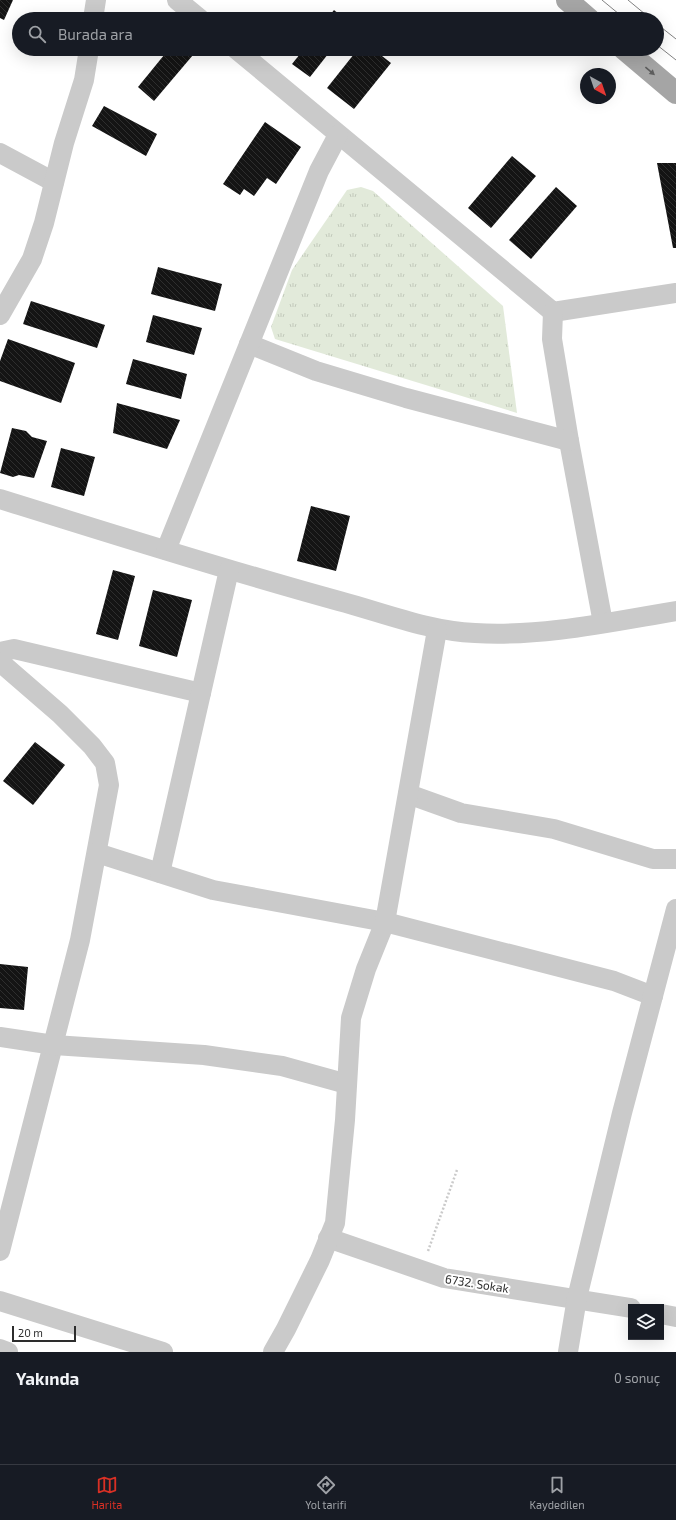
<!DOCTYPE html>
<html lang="tr">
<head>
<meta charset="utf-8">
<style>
  :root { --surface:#171b24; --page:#242831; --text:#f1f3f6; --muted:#9ea1a6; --line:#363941; --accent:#d93025 }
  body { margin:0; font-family:"Exo 2",sans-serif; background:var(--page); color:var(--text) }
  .controls { position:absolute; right:12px; bottom:12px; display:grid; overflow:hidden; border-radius:0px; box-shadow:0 4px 16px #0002 }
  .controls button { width:36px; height:36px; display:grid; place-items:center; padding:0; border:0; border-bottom:1px solid var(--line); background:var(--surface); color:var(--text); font:20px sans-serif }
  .compass { position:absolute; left:580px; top:68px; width:36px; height:36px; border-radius:50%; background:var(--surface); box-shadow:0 4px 16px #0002; rotate:140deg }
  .scale { position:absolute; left:12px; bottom:10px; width:64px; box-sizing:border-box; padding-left:4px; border:2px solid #2d2d2d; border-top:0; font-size:11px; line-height:14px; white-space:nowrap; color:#2d2d2d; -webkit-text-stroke:3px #fff; paint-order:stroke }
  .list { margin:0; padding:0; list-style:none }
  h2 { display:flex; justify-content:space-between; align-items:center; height:52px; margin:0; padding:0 16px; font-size:17px }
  h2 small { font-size:13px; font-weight:400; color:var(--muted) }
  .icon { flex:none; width:22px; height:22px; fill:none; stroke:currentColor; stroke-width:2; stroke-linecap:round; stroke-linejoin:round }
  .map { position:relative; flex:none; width:676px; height:1352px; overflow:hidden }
  .search { position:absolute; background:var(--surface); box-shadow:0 4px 16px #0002; left:12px; right:12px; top:12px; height:44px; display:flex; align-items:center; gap:10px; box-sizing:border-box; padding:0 14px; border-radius:22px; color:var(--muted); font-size:15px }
  .sheet { height:112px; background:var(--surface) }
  nav { display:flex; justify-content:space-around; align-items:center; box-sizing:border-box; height:56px; border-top:1px solid var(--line); background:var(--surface); font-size:11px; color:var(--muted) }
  nav a { display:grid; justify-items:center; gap:2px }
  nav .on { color:var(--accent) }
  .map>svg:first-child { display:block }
  .park { fill:url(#park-tufts) }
  .building { fill:url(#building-back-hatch) }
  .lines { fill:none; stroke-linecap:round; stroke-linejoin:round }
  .path { stroke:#cacaca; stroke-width:2.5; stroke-dasharray:2 2; stroke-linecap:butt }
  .minor { stroke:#cacaca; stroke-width:20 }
  .primary { stroke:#a5a5a5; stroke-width:22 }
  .tram { stroke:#828282; stroke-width:1 }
  .oneway { fill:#5d5d5d }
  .labels { text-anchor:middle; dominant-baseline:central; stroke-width:4; stroke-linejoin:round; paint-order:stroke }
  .street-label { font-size:12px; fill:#2d2d2d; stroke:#fff }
</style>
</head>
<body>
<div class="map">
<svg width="676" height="1352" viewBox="0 0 676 1352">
  <defs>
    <pattern id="park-tufts" width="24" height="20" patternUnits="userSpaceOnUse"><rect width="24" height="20" fill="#e2eada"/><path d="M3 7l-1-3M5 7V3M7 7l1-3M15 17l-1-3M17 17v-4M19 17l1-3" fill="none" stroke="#c2c9bb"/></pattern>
    <pattern id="building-back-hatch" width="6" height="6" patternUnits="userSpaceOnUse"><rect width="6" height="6" fill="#141414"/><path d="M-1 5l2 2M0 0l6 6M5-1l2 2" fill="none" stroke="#2e2e2e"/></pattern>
  </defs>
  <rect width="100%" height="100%" fill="#fff"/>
  <!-- park -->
  <polygon class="park" points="361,187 373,191 503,306 517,413 275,339 271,327 292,270 347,190"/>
  <!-- building -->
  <g class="building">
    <polygon points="0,0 13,0 4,20 0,18"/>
    <polygon points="334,10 345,19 327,19"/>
    <polygon points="169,49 186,49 193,55 154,101 138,87"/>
    <polygon points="304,49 332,49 310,77 292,64"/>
    <polygon points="358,49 373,49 391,63 354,109 327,88"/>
    <polygon points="104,106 157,134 146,156 92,126"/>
    <polygon points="265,122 301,147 276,184 267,178 254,196 244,189 240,195 223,184"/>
    <polygon points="512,156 536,176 491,228 468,208"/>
    <polygon points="657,163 676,163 676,248 673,248"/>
    <polygon points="556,187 577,206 531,259 509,240"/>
    <polygon points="158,267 222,284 215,311 151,294"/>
    <polygon points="31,301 105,325 97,348 23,324"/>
    <polygon points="153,315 202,328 194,355 146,342"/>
    <polygon points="8,339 75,363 61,403 0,381 0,361"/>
    <polygon points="133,359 187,374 181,399 126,384"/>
    <polygon points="117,403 180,420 167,449 113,433"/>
    <polygon points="12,428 26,431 32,437 47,441 34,478 19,475 13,477 0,473"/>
    <polygon points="61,448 95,457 84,496 51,487"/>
    <polygon points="311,506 350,516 336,571 297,561"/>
    <polygon points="113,570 135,576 118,640 96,634"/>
    <polygon points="153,590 192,600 177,657 139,646"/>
    <polygon points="35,742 65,765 33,805 3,781"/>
    <polygon points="0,964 28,967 24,1010 0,1008"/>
  </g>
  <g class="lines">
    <!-- path -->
    <polyline class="path" points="428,1251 457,1170"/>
    <!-- minor -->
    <g class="minor">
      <polyline points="177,0 200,19"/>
      <polyline points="93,19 96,0"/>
      <polyline points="236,49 553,312 676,293"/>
      <polyline points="0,153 54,182"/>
      <polyline points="553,312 552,339 569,441 603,623"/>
      <polyline points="0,315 32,259 44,223 64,143 84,80 89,49"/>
      <polyline points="249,344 316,371 406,398 569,441"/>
      <path d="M0,499C113,534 225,570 339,601C384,613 428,631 475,633C542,637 610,622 676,611"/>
      <polyline points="166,550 319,171 338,135"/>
      <polyline points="0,652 14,649 201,693"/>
      <polyline points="0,662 60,714 92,746 105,763 109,785 80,940 0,1251"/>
      <polyline points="408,794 461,813 554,829 653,859 676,859"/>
      <polyline points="97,853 213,890 385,922 614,981 653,996"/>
      <polyline points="160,873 229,570"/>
      <polyline points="0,1037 54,1045 204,1055 282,1066 347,1084"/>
      <polyline points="328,1238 444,1278 631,1308"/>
      <polyline points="0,1301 163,1352"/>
      <polyline points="661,1314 676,1317"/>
      <polyline points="0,1349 8,1352"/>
      <polyline points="273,1352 286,1329 320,1260 335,1223 345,1120 351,1018 366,969 385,922 437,630"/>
      <polyline points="568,1352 577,1298 622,1113 676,909"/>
    </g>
    <!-- primary -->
    <g class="primary">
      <polyline points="567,0 589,19"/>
      <polyline points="624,49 676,93"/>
    </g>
    <!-- tram -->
    <g class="tram">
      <polyline points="602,0 625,19"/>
      <polyline points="628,0 651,19"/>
      <polyline points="657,24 676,39"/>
      <polyline points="657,45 676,60"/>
    </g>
  </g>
  <!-- one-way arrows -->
  <defs><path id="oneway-solid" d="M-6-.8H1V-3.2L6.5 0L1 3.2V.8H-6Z"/></defs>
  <use class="oneway" href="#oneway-solid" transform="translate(650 71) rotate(40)"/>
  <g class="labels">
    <!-- street labels -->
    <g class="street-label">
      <text transform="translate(477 1283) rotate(9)">6732. Sokak</text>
    </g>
  </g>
</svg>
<div class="controls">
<button><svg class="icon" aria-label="layers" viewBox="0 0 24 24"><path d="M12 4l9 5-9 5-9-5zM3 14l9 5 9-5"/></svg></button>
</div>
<svg class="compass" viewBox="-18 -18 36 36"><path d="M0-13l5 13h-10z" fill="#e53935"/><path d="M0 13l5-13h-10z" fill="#9ea1a6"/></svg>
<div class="scale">20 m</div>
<div class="search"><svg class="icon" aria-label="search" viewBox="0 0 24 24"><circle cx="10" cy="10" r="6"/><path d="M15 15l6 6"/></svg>Burada ara</div>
</div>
<section class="sheet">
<h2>Yakında<small>0 sonuç</small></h2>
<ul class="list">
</ul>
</section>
<nav>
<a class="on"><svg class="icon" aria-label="map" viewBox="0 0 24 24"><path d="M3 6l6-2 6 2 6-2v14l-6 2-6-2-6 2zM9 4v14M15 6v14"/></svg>Harita</a>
<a><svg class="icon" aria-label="directions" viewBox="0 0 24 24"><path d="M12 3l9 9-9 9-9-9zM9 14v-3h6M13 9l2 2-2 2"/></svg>Yol tarifi</a>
<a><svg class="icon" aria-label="saved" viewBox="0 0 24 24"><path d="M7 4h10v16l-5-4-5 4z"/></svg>Kaydedilen</a>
</nav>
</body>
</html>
